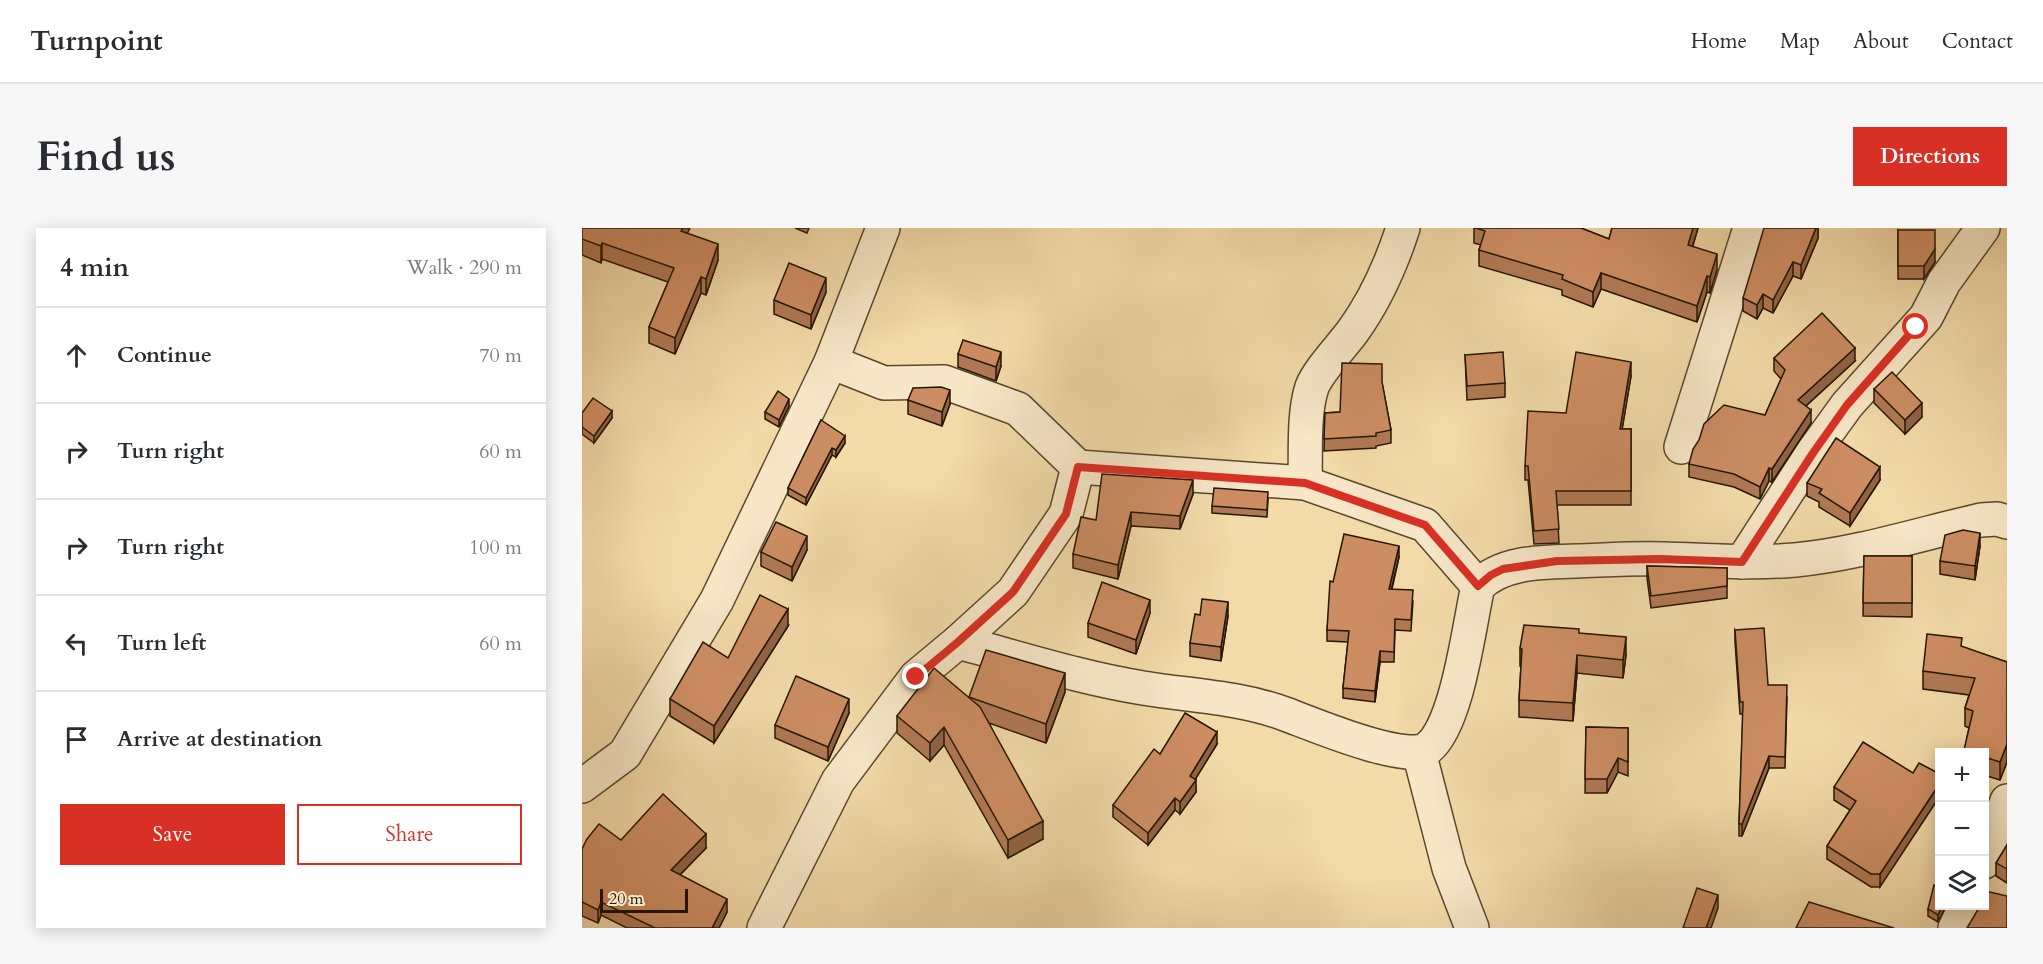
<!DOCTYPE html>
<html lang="en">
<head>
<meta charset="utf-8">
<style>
  :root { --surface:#fff; --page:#f7f7f7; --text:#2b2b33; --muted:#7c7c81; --line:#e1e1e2; --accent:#d93025 }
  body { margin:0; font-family:Cardo,serif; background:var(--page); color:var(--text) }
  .controls { position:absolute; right:18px; bottom:18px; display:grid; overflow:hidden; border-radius:0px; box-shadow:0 3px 15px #0003 }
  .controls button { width:54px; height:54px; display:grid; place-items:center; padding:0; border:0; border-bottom:2px solid var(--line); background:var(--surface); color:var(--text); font:30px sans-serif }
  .scale { position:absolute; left:18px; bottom:15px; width:88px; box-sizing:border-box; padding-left:6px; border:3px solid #261705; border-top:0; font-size:16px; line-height:21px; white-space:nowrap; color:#261705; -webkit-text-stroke:4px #f7e7c7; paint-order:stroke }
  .stop { position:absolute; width:18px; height:18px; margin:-14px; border:4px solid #d93025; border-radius:50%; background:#fff }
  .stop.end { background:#d93025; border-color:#fff; box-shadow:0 2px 6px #0008 }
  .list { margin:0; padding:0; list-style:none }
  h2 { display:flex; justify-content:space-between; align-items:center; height:78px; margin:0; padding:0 24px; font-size:26px }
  h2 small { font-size:20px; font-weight:400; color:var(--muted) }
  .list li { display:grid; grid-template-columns:39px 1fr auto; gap:18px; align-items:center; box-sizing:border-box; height:96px; padding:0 24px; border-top:2px solid var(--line) }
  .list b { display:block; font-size:22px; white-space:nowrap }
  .list em { font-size:20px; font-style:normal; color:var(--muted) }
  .actions { display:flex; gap:12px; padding:18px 24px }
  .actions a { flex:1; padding:14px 0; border:2px solid var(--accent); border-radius:0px; text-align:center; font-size:21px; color:var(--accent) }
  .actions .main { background:var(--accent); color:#fff }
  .icon { flex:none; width:33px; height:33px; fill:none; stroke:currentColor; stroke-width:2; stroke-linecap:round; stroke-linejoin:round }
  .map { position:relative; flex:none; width:1425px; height:700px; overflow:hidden; border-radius:0px }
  header { display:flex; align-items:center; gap:36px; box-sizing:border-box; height:84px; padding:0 30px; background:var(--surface); border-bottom:2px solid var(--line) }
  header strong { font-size:28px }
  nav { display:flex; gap:33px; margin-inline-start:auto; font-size:21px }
  .intro { display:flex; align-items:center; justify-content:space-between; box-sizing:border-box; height:144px; padding:0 36px }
  h1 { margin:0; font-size:42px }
  .button { padding:15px 27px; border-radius:0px; background:var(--accent); color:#fff; font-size:21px; font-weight:700 }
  main { display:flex; gap:36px; padding:0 36px }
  aside { flex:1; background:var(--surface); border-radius:0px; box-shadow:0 3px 15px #0003 }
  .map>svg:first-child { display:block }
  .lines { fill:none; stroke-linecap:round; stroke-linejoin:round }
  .minor-casing { stroke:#59482e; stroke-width:36 }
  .minor { stroke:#f7e7c7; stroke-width:33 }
  .wall { fill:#b07955; stroke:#261705; stroke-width:1.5 }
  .shaded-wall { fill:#906345; stroke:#261705; stroke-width:1.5 }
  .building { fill:#cd8d63; stroke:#261705; stroke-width:1.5 }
  .route { stroke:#d93025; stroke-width:8 }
</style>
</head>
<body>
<header>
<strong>Turnpoint</strong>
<nav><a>Home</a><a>Map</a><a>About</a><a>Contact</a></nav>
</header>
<div class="intro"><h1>Find us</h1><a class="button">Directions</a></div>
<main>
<aside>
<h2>4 min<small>Walk · 290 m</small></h2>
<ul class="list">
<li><svg class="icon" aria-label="ahead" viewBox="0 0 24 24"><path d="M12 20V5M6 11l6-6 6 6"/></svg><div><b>Continue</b></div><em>70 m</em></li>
<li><svg class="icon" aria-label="right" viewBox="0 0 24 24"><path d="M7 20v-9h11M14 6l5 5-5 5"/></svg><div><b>Turn right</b></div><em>60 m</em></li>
<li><svg class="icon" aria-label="right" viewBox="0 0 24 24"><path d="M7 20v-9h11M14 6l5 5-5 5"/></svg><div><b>Turn right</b></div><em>100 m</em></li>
<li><svg class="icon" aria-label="left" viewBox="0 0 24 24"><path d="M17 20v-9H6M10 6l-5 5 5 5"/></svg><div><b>Turn left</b></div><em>60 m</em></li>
<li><svg class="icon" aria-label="arrive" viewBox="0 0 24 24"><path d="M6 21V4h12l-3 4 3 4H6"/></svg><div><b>Arrive at destination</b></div></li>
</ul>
<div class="actions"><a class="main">Save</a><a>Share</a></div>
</aside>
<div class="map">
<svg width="1425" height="700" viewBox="0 0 1425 700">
  <rect width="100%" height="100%" fill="#f3daa9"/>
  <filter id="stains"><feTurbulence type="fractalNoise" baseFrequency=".00333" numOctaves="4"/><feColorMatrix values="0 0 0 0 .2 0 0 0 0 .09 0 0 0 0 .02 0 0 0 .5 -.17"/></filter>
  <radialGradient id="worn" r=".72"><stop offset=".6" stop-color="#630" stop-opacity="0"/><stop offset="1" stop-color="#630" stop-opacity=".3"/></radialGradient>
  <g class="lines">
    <!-- minor casing -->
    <g class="minor-casing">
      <g id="minor">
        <polyline points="249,134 302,155 362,154 436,181 496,239 723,255 843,297 896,358"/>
        <polyline points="1099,219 1168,0"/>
        <path d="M723,255C724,225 721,186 730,159C736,143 760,118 771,103C794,71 809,37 821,0"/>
        <polyline points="1160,334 1231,224 1265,177 1344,89 1362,54 1401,0"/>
        <path d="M376,414C437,430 499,450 561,460C609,468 657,469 703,486C728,495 826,537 846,520C876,496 887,397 896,358C921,333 962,334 995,333C1024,332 1053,330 1081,331C1125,332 1169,336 1213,332C1276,326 1338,306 1399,292L1415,291L1425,294"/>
        <polyline points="837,524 867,640 890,700"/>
        <polyline points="0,558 43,526 135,372 249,134 301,0"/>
        <polyline points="1402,634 1425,573"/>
        <polyline points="182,700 256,553 334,449 376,414 431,364 484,286 496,239"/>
        <polyline points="1373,700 1384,678"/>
      </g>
    </g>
    <!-- minor -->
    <use href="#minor" class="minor"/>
  </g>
  <!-- wall -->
  <g class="wall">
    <polygon points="0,0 105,5 136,32 124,67 119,65 93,126 67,115 67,99 86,54 20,31 19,35 0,27"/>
    <polygon points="213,0 227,0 225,5"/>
    <polygon points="892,0 999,0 1027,11 1030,0 1116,0 1111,18 1135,42 1128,65 1125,64 1115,94 1019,61 1011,79 980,67 980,62 897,38 897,22 899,17 892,15"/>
    <polygon points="1236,0 1236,10 1219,51 1211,48 1191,85 1181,80 1175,91 1161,83 1161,70"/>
    <polygon points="1316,2 1353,34 1342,51 1316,51"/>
    <polygon points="244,64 229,101 192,86 192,72"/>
    <polygon points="376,126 419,138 414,153 376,139"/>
    <polygon points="883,127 923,155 923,169 885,172"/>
    <polygon points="1192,130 1273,133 1224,178 1229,195 1190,254 1187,253 1178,271 1152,259 1107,249 1107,236 1183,187 1199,151 1192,143"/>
    <polygon points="1049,148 1040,201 1049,201 1049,277 975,277 977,315 952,316 946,252 943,252 943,238 984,185"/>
    <polygon points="800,155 809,202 809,215 794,218 794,220 742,223 743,185 758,184"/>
    <polygon points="1292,161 1340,189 1323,206 1292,175"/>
    <polygon points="326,172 368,176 360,198 326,186"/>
    <polygon points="207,178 197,199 183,191 183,184"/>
    <polygon points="0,185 30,190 12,215 0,206"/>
    <polygon points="239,192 263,215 254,229 250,227 224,277 206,267 206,260"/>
    <polygon points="1298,252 1268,298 1237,279 1237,274 1225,268 1225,255"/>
    <polygon points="611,266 598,301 549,298 536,351 491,340 491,326 514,292"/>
    <polygon points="686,271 685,289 630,285 630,278"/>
    <polygon points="1398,318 1393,352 1358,346 1358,333"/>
    <polygon points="225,322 210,353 179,338 179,324"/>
    <polygon points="1282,328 1330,328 1330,389 1281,388"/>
    <polygon points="817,329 810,361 831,373 829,403 813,402 812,434 798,434 793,474 761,470 761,460 766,414 745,413 745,402 751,354"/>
    <polygon points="1065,338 1145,340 1145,370 1069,380 1065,350"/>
    <polygon points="568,385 554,426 506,409 506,395"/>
    <polygon points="618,387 646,388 639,433 608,428 608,415"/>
    <polygon points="206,398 132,515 88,488 88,471 146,430"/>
    <polygon points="1153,402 1186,457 1205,469 1203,540 1187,540 1160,608 1157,608 1157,596 1161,486 1158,486 1153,414"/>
    <polygon points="997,405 1044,427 1041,450 995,445 991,493 937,489 937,472 939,438 938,438 938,420"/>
    <polygon points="1380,419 1425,434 1425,534 1418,552 1402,547 1402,525 1382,525 1387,500 1383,498 1383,480 1387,467 1341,461 1341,443"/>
    <polygon points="483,464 464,515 407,495 461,611 426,630 362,517 348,533 315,505 315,488 387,470 387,469"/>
    <polygon points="267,485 246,533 193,510 193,497"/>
    <polygon points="1004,499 1046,500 1046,548 1036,544 1025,565 1003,565"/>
    <polygon points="635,516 613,551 614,564 598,586 593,582 566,617 531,589 531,577 578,526"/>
    <polygon points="1331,545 1298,659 1289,659 1245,631 1245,618 1268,582 1252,572 1252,559"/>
    <polygon points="39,612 124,620 98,647 145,684 137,700 45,700 19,687 16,695 0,688 0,621"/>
    <polygon points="1425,617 1425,655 1414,648 1414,635"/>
    <polygon points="1358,659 1356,694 1346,688 1346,681"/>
  </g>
  <!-- shaded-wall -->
  <g class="shaded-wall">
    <polygon points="101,0 108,0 99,19 99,3"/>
    <polygon points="1111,0 1116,0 1106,32 1106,17"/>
    <polygon points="1234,0 1236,0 1236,10 1219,51 1219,37"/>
    <polygon points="20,15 20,31 19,35 19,18"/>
    <polygon points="136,16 136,32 124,67 124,51"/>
    <polygon points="1353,21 1353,34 1342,51 1342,38"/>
    <polygon points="1135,26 1135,42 1128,65 1128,49"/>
    <polygon points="1211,34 1211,48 1191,85 1191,72"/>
    <polygon points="1019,45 1019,61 1011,79 1011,64"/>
    <polygon points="1125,48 1125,64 1115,94 1115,78"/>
    <polygon points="119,49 119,65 93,126 93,110"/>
    <polygon points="244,50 244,64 229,101 229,87"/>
    <polygon points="1181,66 1181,80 1175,91 1175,77"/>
    <polygon points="1273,120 1273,133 1216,185 1216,172"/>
    <polygon points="419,124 419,138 414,153 414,139"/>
    <polygon points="1049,134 1049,148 1038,214 1038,201"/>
    <polygon points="368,162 368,176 360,198 360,184"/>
    <polygon points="207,171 207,178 197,199 197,192"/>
    <polygon points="1340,175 1340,189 1323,206 1323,192"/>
    <polygon points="1229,182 1229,195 1190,254 1190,241"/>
    <polygon points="30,183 30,190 12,215 12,208"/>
    <polygon points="263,208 263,215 254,229 254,222"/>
    <polygon points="250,220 250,227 224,277 224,270"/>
    <polygon points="1298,239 1298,252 1268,298 1268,285"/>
    <polygon points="1187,240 1187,253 1178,271 1178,259"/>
    <polygon points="611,252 611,266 598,301 598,288"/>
    <polygon points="549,284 549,298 536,351 536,337"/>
    <polygon points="1398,305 1398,318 1393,352 1393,338"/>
    <polygon points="225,308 225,322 210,353 210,339"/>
    <polygon points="817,318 817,329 807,371 807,361"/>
    <polygon points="568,372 568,385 554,426 554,412"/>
    <polygon points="646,374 646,388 639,433 639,419"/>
    <polygon points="206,381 206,398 132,515 132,498"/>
    <polygon points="1044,409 1044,427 1041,450 1041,432"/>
    <polygon points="798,423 798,434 793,474 793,463"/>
    <polygon points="995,427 995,445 991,493 991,475"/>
    <polygon points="483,445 483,464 464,515 464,496"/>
    <polygon points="267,471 267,485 246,533 246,519"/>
    <polygon points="362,499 362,517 348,533 348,515"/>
    <polygon points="635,504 635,516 608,560 608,548"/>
    <polygon points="1425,516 1425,534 1418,552 1418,534"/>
    <polygon points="1187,528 1187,540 1160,608 1160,596"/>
    <polygon points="1036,530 1036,544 1025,565 1025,551"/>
    <polygon points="614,552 614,564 598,586 598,574"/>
    <polygon points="1358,555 1358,568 1298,659 1298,646"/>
    <polygon points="593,570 593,582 566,617 566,605"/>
    <polygon points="461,593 461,611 426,630 426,612"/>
    <polygon points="124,606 124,620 89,656 89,642"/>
    <polygon points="1136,667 1136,680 1129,700 1124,700"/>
    <polygon points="145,671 145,684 137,700 130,700"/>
    <polygon points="19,674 19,687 16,695 16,682"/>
    <polygon points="1360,678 1364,678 1356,694 1356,687"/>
  </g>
  <!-- building -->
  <g class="building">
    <polygon points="0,0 101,0 99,3 136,16 124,51 119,49 93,110 67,99 92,40 20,15 19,18 0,11"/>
    <polygon points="894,0 999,0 1027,11 1030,0 1111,0 1106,17 1135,26 1128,49 1125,48 1115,78 1019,45 1011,64 980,51 981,47 897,22 903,3"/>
    <polygon points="1182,0 1234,0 1219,37 1211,34 1191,72 1181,66 1175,77 1161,70"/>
    <polygon points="1316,2 1353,2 1353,21 1342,38 1316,38"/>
    <polygon points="207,35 244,50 229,87 192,72"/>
    <polygon points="1240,85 1273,120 1216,172 1229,182 1190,241 1187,240 1178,259 1152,246 1107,236 1111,221 1117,212 1122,196 1142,177 1183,187 1203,142 1192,130"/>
    <polygon points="381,112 419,124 414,139 376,126"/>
    <polygon points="921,124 923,155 885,158 883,127"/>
    <polygon points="994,124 1049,134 1038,201 1049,201 1049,263 974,263 977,301 952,303 946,238 943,238 946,183 984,185"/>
    <polygon points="760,135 800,136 800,154 809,202 794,205 794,208 742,211 743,185 758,184"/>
    <polygon points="1310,144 1340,175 1323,192 1292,161"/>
    <polygon points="359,159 368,162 360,184 326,172 331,160"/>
    <polygon points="196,163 207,171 197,192 183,184"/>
    <polygon points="11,170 30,183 12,208 0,199 0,185"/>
    <polygon points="239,192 263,208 254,222 250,220 224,270 206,260"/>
    <polygon points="1254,210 1298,239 1268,285 1237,265 1240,261 1225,255"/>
    <polygon points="520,246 611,252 598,288 549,284 536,337 491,326 499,289 514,292"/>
    <polygon points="632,260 686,264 685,282 630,278"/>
    <polygon points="194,294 225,308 210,339 179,324"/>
    <polygon points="1381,302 1398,305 1393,338 1358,333 1363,307"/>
    <polygon points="762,306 817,318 807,361 831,362 829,392 813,391 812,424 798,423 793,463 761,460 767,403 745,402 748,353 751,354"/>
    <polygon points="1282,328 1330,328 1330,375 1281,375"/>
    <polygon points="1065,338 1145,340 1145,358 1069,368"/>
    <polygon points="520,354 568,372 554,412 506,395"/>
    <polygon points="178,367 206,381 132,498 88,471 121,414 146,430"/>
    <polygon points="620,371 646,374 639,419 608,415 613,386 618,387"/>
    <polygon points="942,397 997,401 997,405 1044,409 1041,432 995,427 991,475 937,472 940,421 938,420"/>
    <polygon points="1182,400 1186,457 1205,457 1203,529 1187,528 1160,596 1157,596 1161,474 1158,474 1153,402"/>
    <polygon points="1345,406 1380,410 1379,418 1425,434 1425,516 1418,534 1402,529 1402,525 1389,525 1382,522 1391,483 1383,480 1393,450 1341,443"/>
    <polygon points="404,422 483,445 464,496 387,469"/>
    <polygon points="352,440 398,479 461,593 426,612 362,499 348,515 315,488"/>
    <polygon points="214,448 267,471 246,519 193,497"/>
    <polygon points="603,485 635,504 608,548 614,552 598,574 593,570 566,605 531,577 572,521 578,526"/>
    <polygon points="1004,499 1046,500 1046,534 1036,530 1025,551 1003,551"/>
    <polygon points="1281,514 1331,545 1337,535 1358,546 1358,555 1298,646 1289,646 1245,618 1274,573 1252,559"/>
    <polygon points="81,566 124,606 89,642 145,671 130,700 73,700 19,674 16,682 0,674 0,621 5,611 17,596 39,612"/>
    <polygon points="1425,617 1425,641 1414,635"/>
    <polygon points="1352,657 1358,659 1358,678 1360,678 1356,687 1346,681"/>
    <polygon points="1115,660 1136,667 1124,700 1101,700"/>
    <polygon points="1403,663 1425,668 1425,700 1385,700 1398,678 1402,678"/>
    <polygon points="1227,674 1312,700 1214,700"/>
  </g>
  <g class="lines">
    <!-- route -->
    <polyline class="route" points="334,449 376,414 431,364 484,286 496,239 723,255 843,297 896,358 909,347 921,341 975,333 1078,331 1160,334 1231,225 1265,177 1334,99"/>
  </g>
  <rect width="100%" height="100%" filter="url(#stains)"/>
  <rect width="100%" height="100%" fill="url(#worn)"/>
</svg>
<div class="controls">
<button>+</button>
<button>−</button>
<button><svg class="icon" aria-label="layers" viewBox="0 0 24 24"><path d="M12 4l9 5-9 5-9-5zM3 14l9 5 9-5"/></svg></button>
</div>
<div class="scale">20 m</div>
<div class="stop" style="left:1334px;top:99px"></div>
<div class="stop end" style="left:334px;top:449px"></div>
</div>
</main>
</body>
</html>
